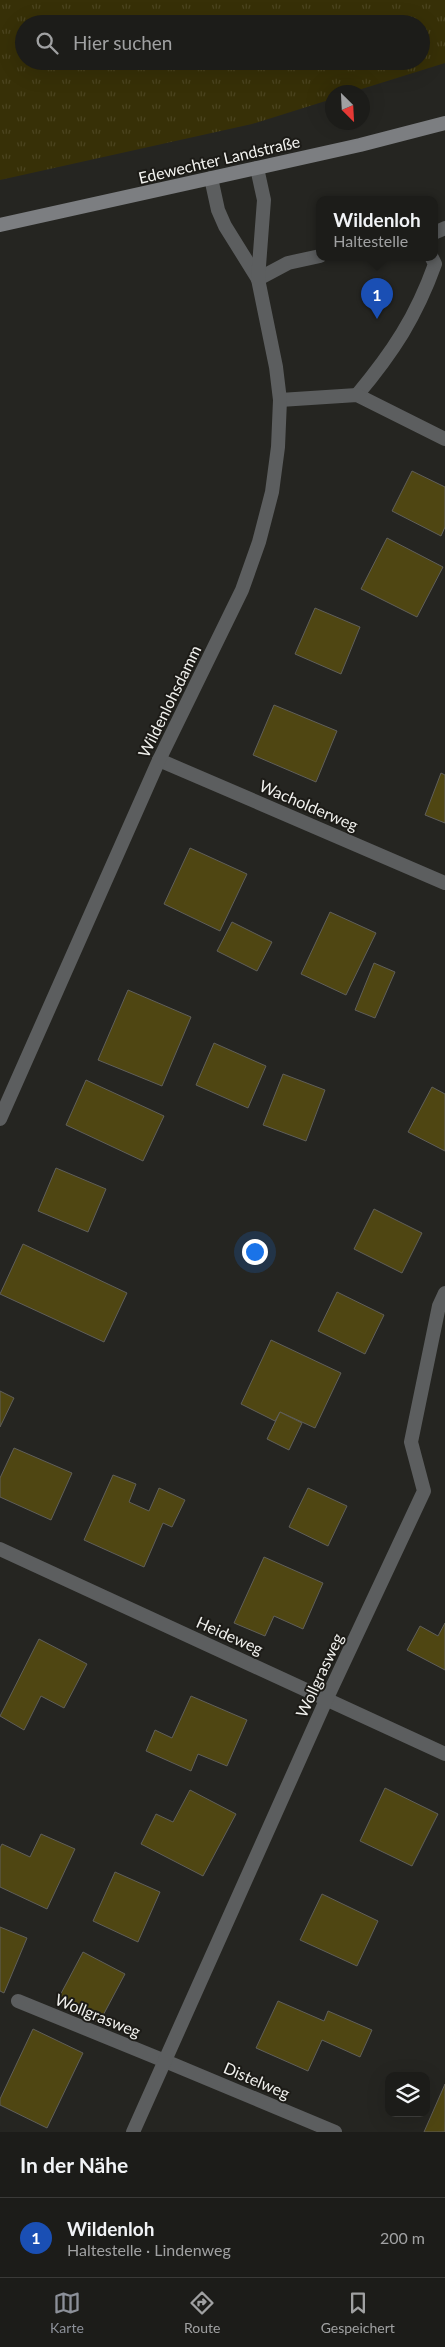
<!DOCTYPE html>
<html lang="de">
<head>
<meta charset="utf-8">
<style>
  :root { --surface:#1c1c19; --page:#292926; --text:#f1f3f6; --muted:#a0a1a2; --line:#3a3a38; --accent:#8c9099 }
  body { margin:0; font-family:Lato,sans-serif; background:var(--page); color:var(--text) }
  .controls { position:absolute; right:15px; bottom:15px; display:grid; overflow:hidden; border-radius:10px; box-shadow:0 5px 20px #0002 }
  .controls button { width:45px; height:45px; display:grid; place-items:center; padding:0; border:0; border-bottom:1px solid var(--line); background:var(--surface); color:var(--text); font:25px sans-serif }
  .compass { position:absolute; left:325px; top:85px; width:45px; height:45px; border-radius:50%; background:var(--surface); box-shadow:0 5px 20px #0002; rotate:156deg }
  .you { position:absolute; left:254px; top:1251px; width:18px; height:18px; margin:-12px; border:4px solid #fff; border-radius:50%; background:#1a73e8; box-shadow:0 0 0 8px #1a73e833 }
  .badge { display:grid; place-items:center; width:32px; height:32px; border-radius:50%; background:var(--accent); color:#fff; font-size:16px; font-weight:700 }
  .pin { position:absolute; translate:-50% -41px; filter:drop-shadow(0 1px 2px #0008) }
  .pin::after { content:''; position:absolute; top:26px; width:18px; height:15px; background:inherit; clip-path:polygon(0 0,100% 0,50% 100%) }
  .popup { position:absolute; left:316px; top:196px; width:122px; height:65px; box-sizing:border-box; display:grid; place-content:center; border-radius:10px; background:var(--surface); filter:drop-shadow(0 1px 4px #0005); font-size:16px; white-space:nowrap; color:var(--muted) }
  .popup b { font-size:19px; color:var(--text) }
  .popup::after { content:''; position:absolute; left:50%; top:100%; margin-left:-10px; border:10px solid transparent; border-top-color:var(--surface) }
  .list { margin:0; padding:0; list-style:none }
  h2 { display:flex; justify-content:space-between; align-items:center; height:65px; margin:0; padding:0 20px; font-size:21px }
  h2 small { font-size:16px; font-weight:400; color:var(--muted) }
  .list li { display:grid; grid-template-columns:32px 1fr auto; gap:15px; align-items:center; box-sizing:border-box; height:80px; padding:0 20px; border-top:1px solid var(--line) }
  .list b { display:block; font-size:19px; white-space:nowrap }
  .list p { margin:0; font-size:16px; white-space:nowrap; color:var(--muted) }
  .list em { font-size:16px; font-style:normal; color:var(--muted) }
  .icon { flex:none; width:28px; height:28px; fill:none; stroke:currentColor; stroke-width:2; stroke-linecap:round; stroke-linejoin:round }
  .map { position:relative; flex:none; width:445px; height:2132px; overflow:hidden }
  .search { position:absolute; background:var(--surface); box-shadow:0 5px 20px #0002; left:15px; right:15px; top:15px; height:55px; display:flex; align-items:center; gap:12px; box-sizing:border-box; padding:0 18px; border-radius:28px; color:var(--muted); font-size:19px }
  .sheet { height:145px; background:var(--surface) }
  nav { display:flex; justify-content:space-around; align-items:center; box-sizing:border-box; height:70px; border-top:1px solid var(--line); background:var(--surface); font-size:14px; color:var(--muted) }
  nav a { display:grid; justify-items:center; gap:2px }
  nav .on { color:var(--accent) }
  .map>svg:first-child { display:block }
  .grass { fill:url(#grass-tufts); fill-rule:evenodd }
  .building { fill:#4f4612; stroke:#605f5a }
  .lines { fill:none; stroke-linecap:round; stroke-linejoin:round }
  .service { stroke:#5c5e5f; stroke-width:14 }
  .minor { stroke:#5c5e5f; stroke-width:14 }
  .secondary { stroke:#7c7e81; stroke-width:14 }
  .labels { text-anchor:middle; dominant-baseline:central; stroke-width:4; stroke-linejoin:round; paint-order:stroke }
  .street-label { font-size:16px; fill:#f1f1ee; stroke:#1c1b17 }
</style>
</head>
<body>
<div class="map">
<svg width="445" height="2132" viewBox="0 0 445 2132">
  <defs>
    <pattern id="grass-tufts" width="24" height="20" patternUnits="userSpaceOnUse" patternTransform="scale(1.25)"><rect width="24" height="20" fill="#373007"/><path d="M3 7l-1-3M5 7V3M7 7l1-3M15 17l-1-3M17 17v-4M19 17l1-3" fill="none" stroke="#4b441f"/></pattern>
  </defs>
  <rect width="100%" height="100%" fill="#252521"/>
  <!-- grass -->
  <path class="grass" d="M0,0H445V63L352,92H332V99L252,124L0,180ZM24,24H421V61H24Z"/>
  <!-- building -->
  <g class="building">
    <polygon points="412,471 445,487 445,527 441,536 392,511"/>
    <polygon points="387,538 443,567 417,617 361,589"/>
    <polygon points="315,608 360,627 341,674 295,654"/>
    <polygon points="274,705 337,731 316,782 253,755"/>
    <polygon points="441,773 445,775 445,823 425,815"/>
    <polygon points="190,848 247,874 220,931 164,904"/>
    <polygon points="330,912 376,933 346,995 301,974"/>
    <polygon points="232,922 272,942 257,971 217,951"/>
    <polygon points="374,963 395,972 375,1018 355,1010"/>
    <polygon points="128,990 191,1017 162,1086 98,1060"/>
    <polygon points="214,1043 266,1066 248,1108 196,1085"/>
    <polygon points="283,1074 325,1090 306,1141 263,1125"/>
    <polygon points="86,1080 164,1116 143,1161 66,1125"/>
    <polygon points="432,1087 445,1094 445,1151 408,1132"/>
    <polygon points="56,1168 106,1189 88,1232 38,1211"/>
    <polygon points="374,1209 422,1233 402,1273 354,1249"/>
    <polygon points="23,1244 127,1293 104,1342 0,1294"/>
    <polygon points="337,1292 384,1315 365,1354 318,1331"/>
    <polygon points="271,1340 341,1373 315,1428 280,1412 275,1421 241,1404"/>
    <polygon points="0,1391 14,1398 0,1427"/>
    <polygon points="280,1412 302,1423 289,1450 267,1439"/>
    <polygon points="14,1448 72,1473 51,1520 0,1497 0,1478"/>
    <polygon points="113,1475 136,1484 129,1502 149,1511 159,1488 185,1500 172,1527 163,1523 144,1567 84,1540"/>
    <polygon points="308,1488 347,1506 328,1546 289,1527"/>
    <polygon points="264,1557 323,1583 303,1629 274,1616 265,1636 234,1623"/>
    <polygon points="445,1623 445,1670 407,1650 420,1626 438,1636"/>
    <polygon points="39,1639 87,1664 64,1708 41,1696 24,1730 0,1716"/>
    <polygon points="191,1696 247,1720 227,1766 198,1754 191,1771 146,1751 155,1730 172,1738"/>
    <polygon points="385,1788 438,1814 412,1866 360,1841"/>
    <polygon points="190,1790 236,1814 203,1876 141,1844 156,1814 173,1822"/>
    <polygon points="41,1834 75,1849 47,1909 0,1887 0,1848 2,1844 30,1857"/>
    <polygon points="115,1872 160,1892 138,1942 93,1921"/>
    <polygon points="322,1894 378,1921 357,1966 300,1940"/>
    <polygon points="0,1927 27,1938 4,1993 0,1991"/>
    <polygon points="83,1952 125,1974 99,2023 57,2001"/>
    <polygon points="278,2001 324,2021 328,2011 372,2030 360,2057 322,2040 308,2071 256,2048"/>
    <polygon points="33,2029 83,2053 47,2128 0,2105 0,2099"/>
    <polygon points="445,2084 445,2132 424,2132"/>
  </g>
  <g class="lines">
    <!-- service -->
    <g class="service">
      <polyline points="434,233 445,228"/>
      <polyline points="258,279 288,263 320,256"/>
      <path d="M357,395C393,352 416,317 435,264L432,258"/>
      <polyline points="18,2001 165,2061"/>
    </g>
    <!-- minor -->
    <g class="minor">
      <polyline points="211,178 218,210 225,226 258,279"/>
      <polyline points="280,400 357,395 445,439"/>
      <polyline points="159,760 445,883"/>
      <polyline points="0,1119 159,760 242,590 259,542 272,492 278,447 280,400 276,367 258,279 264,200 257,168"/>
      <polyline points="0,1549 445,1754"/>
      <polyline points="165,2061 335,2132"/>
      <polyline points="133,2132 327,1698 424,1491 411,1442 439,1306 445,1293"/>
    </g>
    <!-- secondary -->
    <polyline class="secondary" points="0,225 360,145 445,123"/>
  </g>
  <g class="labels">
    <!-- street labels -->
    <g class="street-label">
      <text transform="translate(219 159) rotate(-13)">Edewechter Landstraße</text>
      <text transform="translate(169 701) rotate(-64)">Wildenlohsdamm</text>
      <text transform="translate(309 805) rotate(23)">Wacholderweg</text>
      <text transform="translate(230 1635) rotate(24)">Heideweg</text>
      <text transform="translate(319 1675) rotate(-65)">Wollgrasweg</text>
      <text transform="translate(98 2015) rotate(22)">Wollgrasweg</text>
      <text transform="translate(257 2080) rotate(23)">Distelweg</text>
    </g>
  </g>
</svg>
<div class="controls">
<button><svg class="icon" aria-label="layers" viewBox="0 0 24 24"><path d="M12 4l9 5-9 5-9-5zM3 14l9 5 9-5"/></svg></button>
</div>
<svg class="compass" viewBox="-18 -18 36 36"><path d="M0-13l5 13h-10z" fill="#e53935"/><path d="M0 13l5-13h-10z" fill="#a0a1a2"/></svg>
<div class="you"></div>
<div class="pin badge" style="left:377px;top:319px;background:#1a4fb4">1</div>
<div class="popup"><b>Wildenloh</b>Haltestelle</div>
<div class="search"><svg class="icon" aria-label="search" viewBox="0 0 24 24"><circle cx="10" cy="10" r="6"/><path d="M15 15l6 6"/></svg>Hier suchen</div>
</div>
<section class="sheet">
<h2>In der Nähe<small></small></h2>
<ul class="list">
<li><span class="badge" style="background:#1a4fb4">1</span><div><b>Wildenloh</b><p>Haltestelle · Lindenweg</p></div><em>200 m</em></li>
</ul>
</section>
<nav>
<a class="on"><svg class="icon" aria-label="map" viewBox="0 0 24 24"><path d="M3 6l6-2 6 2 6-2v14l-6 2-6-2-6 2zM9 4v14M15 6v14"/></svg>Karte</a>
<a><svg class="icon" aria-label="directions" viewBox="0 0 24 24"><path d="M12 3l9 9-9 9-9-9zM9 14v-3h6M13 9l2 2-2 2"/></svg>Route</a>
<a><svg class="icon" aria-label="saved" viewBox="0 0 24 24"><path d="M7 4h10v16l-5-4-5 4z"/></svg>Gespeichert</a>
</nav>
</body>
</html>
